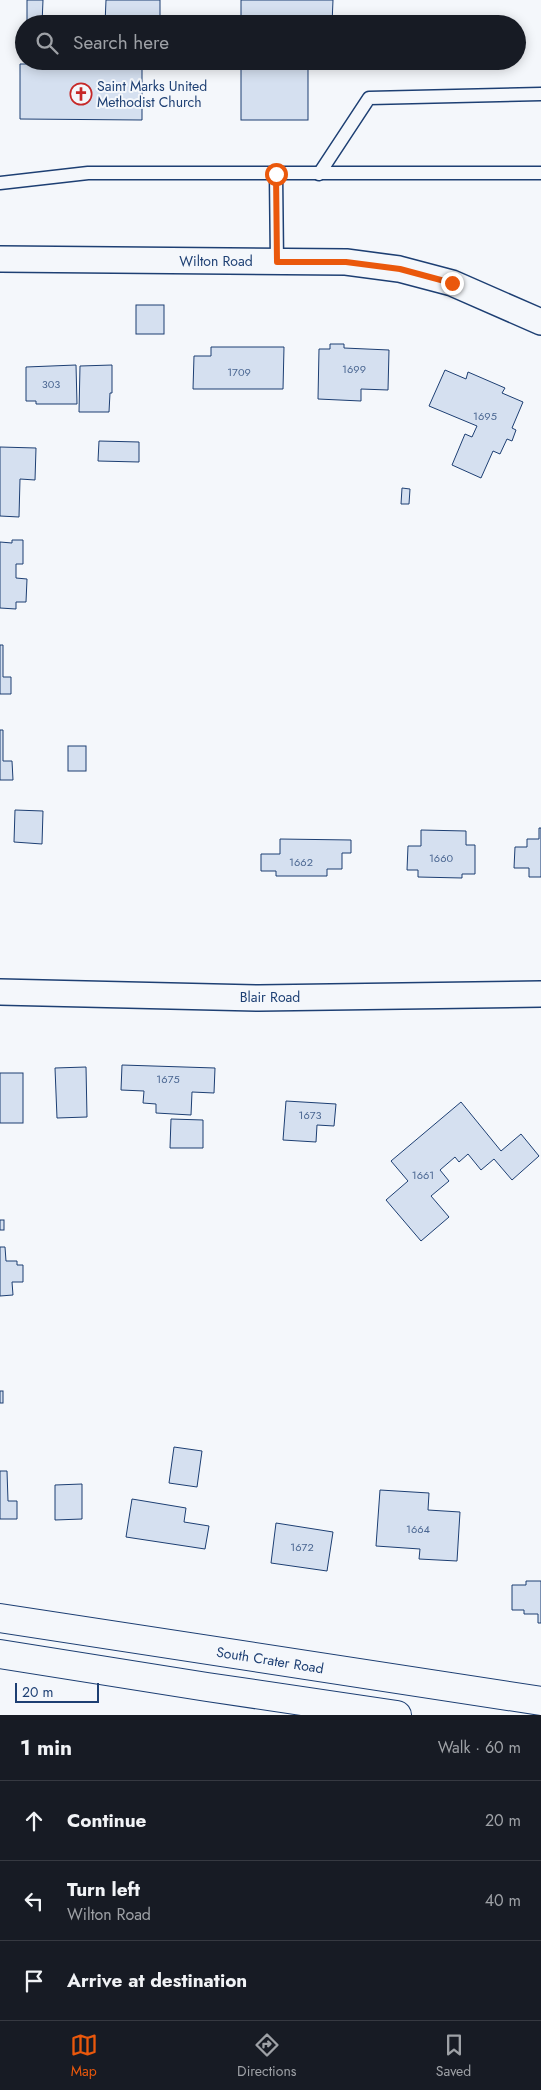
<!DOCTYPE html>
<html lang="en">
<head>
<meta charset="utf-8">
<style>
  :root { --surface:#171b24; --page:#20242c; --text:#f1f3f6; --muted:#9ea1a6; --line:#363941; --accent:#ea580c }
  body { margin:0; font-family:Jost,sans-serif; background:var(--page); color:var(--text) }
  .scale { position:absolute; left:15px; bottom:12px; width:84px; box-sizing:border-box; padding-left:5px; border:2px solid #1d3f73; border-top:0; font-size:14px; line-height:18px; white-space:nowrap; color:#1d3f73; -webkit-text-stroke:4px #f4f7fb; paint-order:stroke }
  .stop { position:absolute; width:15px; height:15px; margin:-11px; border:4px solid #ea580c; border-radius:50%; background:#fff }
  .stop.end { background:#ea580c; border-color:#fff; box-shadow:0 1px 5px #0008 }
  .list { margin:0; padding:0; list-style:none }
  h2 { display:flex; justify-content:space-between; align-items:center; height:65px; margin:0; padding:0 20px; font-size:21px }
  h2 small { font-size:16px; font-weight:400; color:var(--muted) }
  .list li { display:grid; grid-template-columns:32px 1fr auto; gap:15px; align-items:center; box-sizing:border-box; height:80px; padding:0 20px; border-top:1px solid var(--line) }
  .list b { display:block; font-size:19px; white-space:nowrap }
  .list p { margin:0; font-size:16px; white-space:nowrap; color:var(--muted) }
  .list em { font-size:16px; font-style:normal; color:var(--muted) }
  .icon { flex:none; width:28px; height:28px; fill:none; stroke:currentColor; stroke-width:2; stroke-linecap:round; stroke-linejoin:round }
  .map { position:relative; flex:none; width:541px; height:1715px; overflow:hidden }
  .search { position:absolute; background:var(--surface); box-shadow:0 2px 12px #0003; left:15px; right:15px; top:15px; height:55px; display:flex; align-items:center; gap:12px; box-sizing:border-box; padding:0 18px; border-radius:28px; color:var(--muted); font-size:19px }
  .sheet { height:305px; background:var(--surface) }
  nav { display:flex; justify-content:space-around; align-items:center; box-sizing:border-box; height:70px; border-top:1px solid var(--line); background:var(--surface); font-size:14px; color:var(--muted) }
  nav a { display:grid; justify-items:center; gap:2px }
  nav .on { color:var(--accent) }
  .map>svg:first-child { display:block }
  .building { fill:#d5e0f0; stroke:#1d3f73 }
  .lines { fill:none; stroke-linecap:round; stroke-linejoin:round }
  .lane-casing { stroke:#1d3f73; stroke-width:15 }
  .street-casing { stroke:#1d3f73; stroke-width:28 }
  .primary-casing { stroke:#1d3f73; stroke-width:30 }
  .lane { stroke:#f4f7fb; stroke-width:12 }
  .street { stroke:#f4f7fb; stroke-width:25 }
  .primary { stroke:#f4f7fb; stroke-width:28 }
  .route { stroke:#ea580c; stroke-width:6 }
  .labels { text-anchor:middle; dominant-baseline:central; stroke-width:4; stroke-linejoin:round; paint-order:stroke }
  .number-label { font-size:11px; fill:#4b6792 }
  .poi-label { font-size:14px; fill:#1d3f73; stroke:#f4f7fb; text-anchor:start }
  .street-label { font-size:14px; fill:#1d3f73; stroke:#f4f7fb }
</style>
</head>
<body>
<div class="map">
<svg width="541" height="1715" viewBox="0 0 541 1715">
  <rect width="100%" height="100%" fill="#f4f7fb"/>
  <!-- building -->
  <g class="building">
    <polygon points="27,0 43,0 42,24 27,24"/>
    <polygon points="106,0 160,0 160,24 105,24"/>
    <polygon points="241,0 333,0 332,24 241,24"/>
    <polygon points="26,61 41,61 41,64 104,66 104,61 160,61 160,69 142,69 142,120 20,119 20,64 26,64"/>
    <rect x="241" y="61" width="67" height="59"/>
    <rect x="136" y="305" width="28" height="29"/>
    <polygon points="330,344 344,344 344,348 389,350 388,390 361,389 361,401 318,399 319,349 330,349"/>
    <polygon points="211,347 284,347 283,389 193,389 194,356 211,356"/>
    <polygon points="76,365 77,404 36,404 36,401 26,401 26,367"/>
    <polygon points="112,365 112,393 110,393 109,412 79,412 80,366"/>
    <polygon points="445,370 466,379 468,372 505,388 502,393 523,402 512,428 516,430 512,441 507,439 500,454 493,451 481,478 452,465 465,434 472,437 477,426 429,406"/>
    <polygon points="99,441 139,442 139,462 98,461"/>
    <polygon points="0,447 36,448 35,480 20,479 19,517 0,516"/>
    <polygon points="402,488 410,489 409,504 401,504"/>
    <polygon points="12,540 23,540 23,564 16,564 16,578 27,579 26,602 16,602 16,609 0,608 0,542 12,543"/>
    <polygon points="0,645 3,645 3,677 11,677 11,694 0,694"/>
    <polygon points="0,730 3,730 3,761 12,761 13,780 0,780"/>
    <rect x="68" y="746" width="18" height="25"/>
    <polygon points="15,810 43,811 42,844 14,842"/>
    <polygon points="539,828 541,828 541,877 529,877 529,868 514,868 515,847 527,847 527,839 539,839"/>
    <polygon points="421,830 466,831 466,845 475,845 475,874 462,874 462,878 418,877 418,870 407,870 408,846 421,846"/>
    <polygon points="280,839 351,840 351,853 342,853 342,869 327,869 327,876 276,876 276,871 261,871 261,854 280,854"/>
    <polygon points="122,1065 215,1068 214,1093 192,1092 191,1115 156,1113 156,1104 143,1103 144,1091 121,1090"/>
    <polygon points="86,1067 87,1117 57,1118 55,1068"/>
    <rect x="0" y="1073" width="23" height="50"/>
    <polygon points="286,1101 336,1104 334,1126 317,1125 316,1142 283,1140"/>
    <polygon points="461,1102 501,1151 521,1134 539,1156 512,1180 494,1159 481,1170 468,1154 459,1162 455,1157 440,1170 449,1181 431,1196 449,1217 421,1241 386,1200 408,1181 391,1161"/>
    <polygon points="171,1119 203,1120 203,1148 170,1148"/>
    <rect x="0" y="1220" width="4" height="10"/>
    <polygon points="0,1247 5,1247 6,1261 17,1261 17,1265 23,1265 23,1282 12,1282 13,1295 0,1296"/>
    <rect x="0" y="1391" width="3" height="12"/>
    <polygon points="174,1447 202,1451 197,1487 169,1483"/>
    <polygon points="0,1471 7,1471 8,1501 17,1501 17,1519 0,1519"/>
    <polygon points="82,1484 82,1519 55,1520 55,1485"/>
    <polygon points="380,1490 429,1493 428,1510 460,1512 457,1561 419,1559 420,1549 376,1546"/>
    <polygon points="132,1499 186,1508 184,1522 209,1526 205,1549 126,1537"/>
    <polygon points="276,1523 333,1532 327,1571 271,1563"/>
    <polygon points="526,1581 541,1581 541,1623 538,1623 538,1614 524,1614 524,1610 512,1610 512,1585 526,1585"/>
  </g>
  <g class="lines">
    <!-- lane casing -->
    <g class="lane-casing">
      <g id="lane">
        <polyline points="276,174 277,262"/>
        <polyline points="319,174 369,98 541,94"/>
        <polyline points="0,183 88,173 541,173"/>
      </g>
    </g>
    <!-- street casing -->
    <g class="street-casing">
      <g id="street">
        <polyline points="0,259 346,262 399,269 452,283 541,322"/>
        <polyline points="0,992 259,998 541,994"/>
      </g>
    </g>
    <!-- primary casing -->
    <g class="primary-casing">
      <g id="primary">
        <polyline points="0,1618 541,1701"/>
        <polyline points="0,1654 207,1687 397,1715"/>
      </g>
    </g>
    <!-- lane -->
    <use href="#lane" class="lane"/>
    <!-- street -->
    <use href="#street" class="street"/>
    <!-- primary -->
    <use href="#primary" class="primary"/>
  </g>
  <g class="lines">
    <!-- route -->
    <polyline class="route" points="276,174 277,262 346,262 400,269 452,283"/>
  </g>
  <!-- icons -->
  <defs>
    <g id="church-ring" transform="scale(1.125)"><circle r="9.5" fill="#f4f7fb" stroke="#c62828" stroke-width="1.5"/><path d="M-1.2-6h2.4v3.5h3.3v2.4h-3.3V6h-2.4V-.1h-3.3v-2.4h3.3Z" fill="#c62828"/></g>
  </defs>
  <g fill-rule="evenodd">
    <use href="#church-ring" x="81" y="94"/>
  </g>
  <g class="labels">
    <!-- number labels -->
    <g class="number-label">
      <text x="354" y="369">1699</text>
      <text x="239" y="372">1709</text>
      <text x="51" y="384">303</text>
      <text x="485" y="416">1695</text>
      <text x="441" y="858">1660</text>
      <text x="301" y="862">1662</text>
      <text x="168" y="1079">1675</text>
      <text x="310" y="1115">1673</text>
      <text x="423" y="1175">1661</text>
      <text x="418" y="1529">1664</text>
      <text x="302" y="1547">1672</text>
    </g>
    <!-- poi labels -->
    <g class="poi-label">
      <text x="97" y="86">Saint Marks United<tspan x="97" dy="16">Methodist Church</tspan></text>
    </g>
    <!-- street labels -->
    <g class="street-label">
      <text x="216" y="261">Wilton Road</text>
      <text x="270" y="997">Blair Road</text>
      <text transform="translate(270 1660) rotate(9)">South Crater Road</text>
    </g>
  </g>
</svg>
<div class="scale">20 m</div>
<div class="stop" style="left:276px;top:174px"></div>
<div class="stop end" style="left:452px;top:283px"></div>
<div class="search"><svg class="icon" aria-label="search" viewBox="0 0 24 24"><circle cx="10" cy="10" r="6"/><path d="M15 15l6 6"/></svg>Search here</div>
</div>
<section class="sheet">
<h2>1 min<small>Walk · 60 m</small></h2>
<ul class="list">
<li><svg class="icon" aria-label="ahead" viewBox="0 0 24 24"><path d="M12 20V5M6 11l6-6 6 6"/></svg><div><b>Continue</b></div><em>20 m</em></li>
<li><svg class="icon" aria-label="left" viewBox="0 0 24 24"><path d="M17 20v-9H6M10 6l-5 5 5 5"/></svg><div><b>Turn left</b><p>Wilton Road</p></div><em>40 m</em></li>
<li><svg class="icon" aria-label="arrive" viewBox="0 0 24 24"><path d="M6 21V4h12l-3 4 3 4H6"/></svg><div><b>Arrive at destination</b></div></li>
</ul>
</section>
<nav>
<a class="on"><svg class="icon" aria-label="map" viewBox="0 0 24 24"><path d="M3 6l6-2 6 2 6-2v14l-6 2-6-2-6 2zM9 4v14M15 6v14"/></svg>Map</a>
<a><svg class="icon" aria-label="directions" viewBox="0 0 24 24"><path d="M12 3l9 9-9 9-9-9zM9 14v-3h6M13 9l2 2-2 2"/></svg>Directions</a>
<a><svg class="icon" aria-label="saved" viewBox="0 0 24 24"><path d="M7 4h10v16l-5-4-5 4z"/></svg>Saved</a>
</nav>
</body>
</html>
